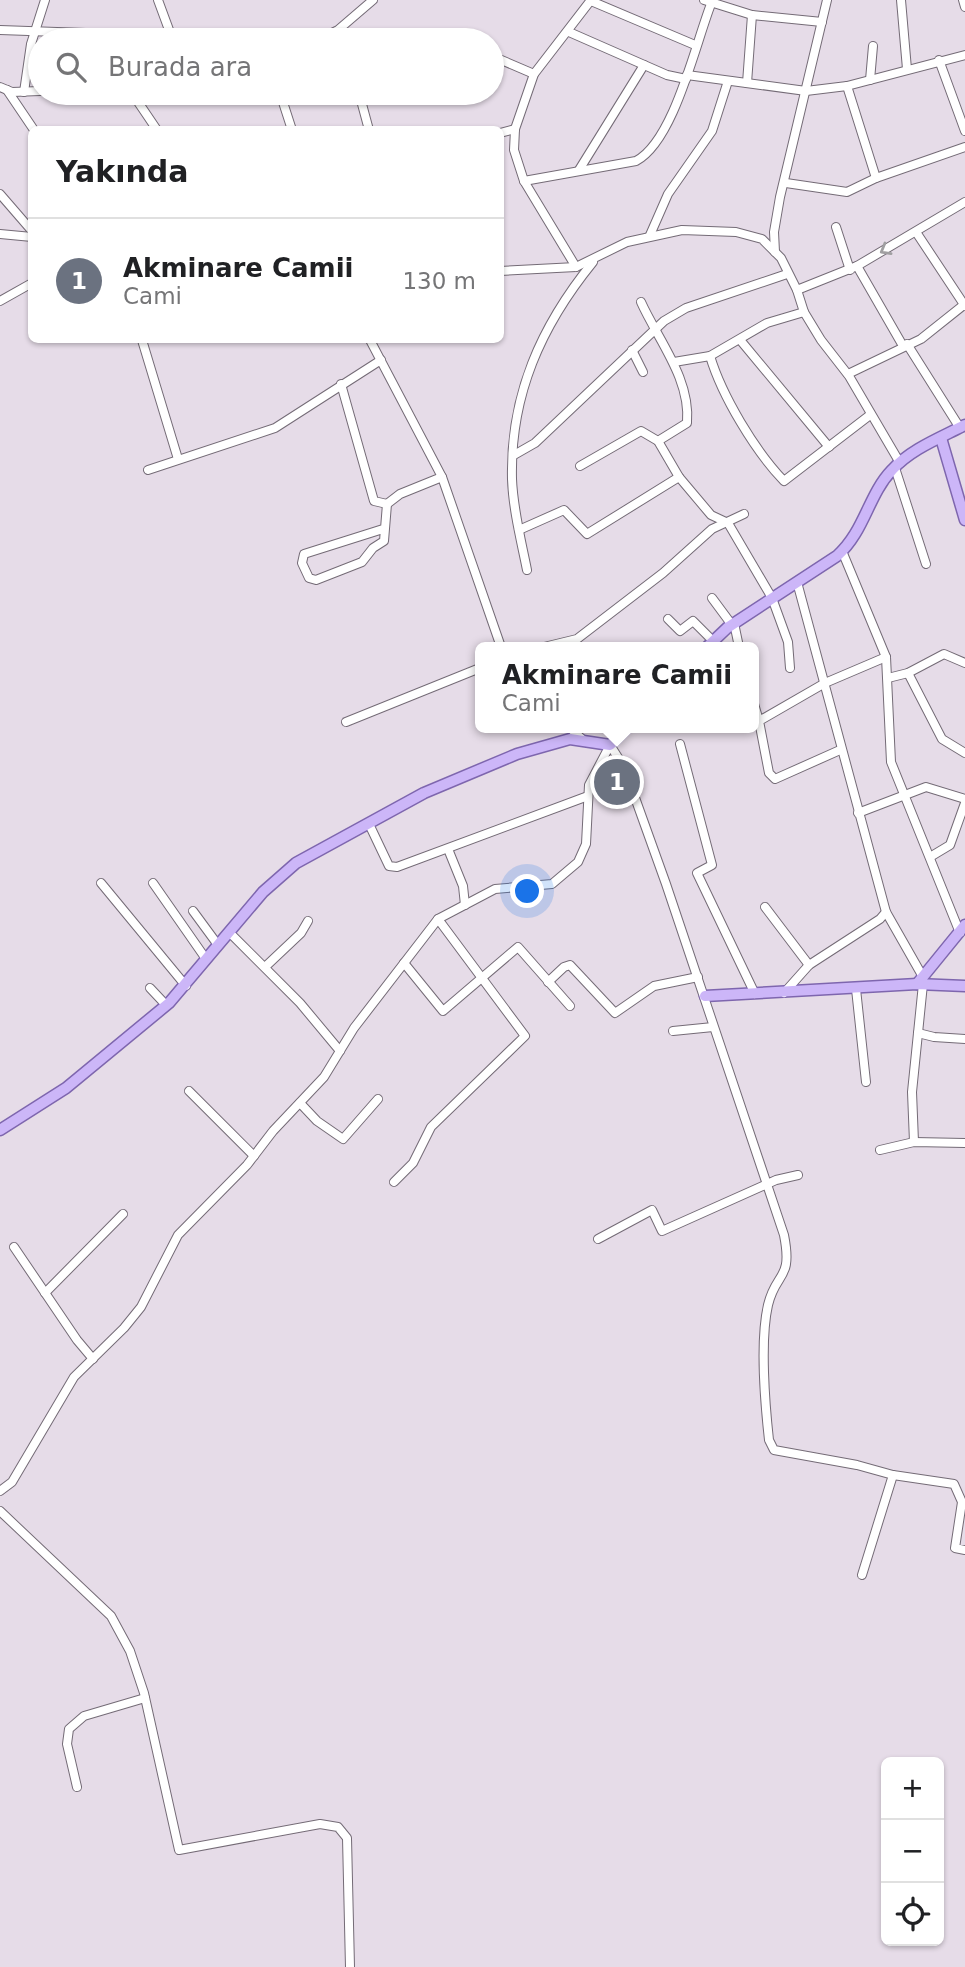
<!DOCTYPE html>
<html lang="tr">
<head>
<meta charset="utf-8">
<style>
  :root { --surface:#fff; --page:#f6f6f6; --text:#202124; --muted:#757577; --line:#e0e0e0; --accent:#7c3aed }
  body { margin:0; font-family:"DejaVu Sans",sans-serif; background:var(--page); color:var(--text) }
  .controls { position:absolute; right:21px; bottom:21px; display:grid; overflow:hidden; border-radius:10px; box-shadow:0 2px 5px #0004 }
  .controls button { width:63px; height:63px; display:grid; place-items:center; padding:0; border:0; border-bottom:2px solid var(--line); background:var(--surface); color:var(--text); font:35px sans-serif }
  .you { position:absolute; left:528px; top:892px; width:24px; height:24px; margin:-18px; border:5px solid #fff; border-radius:50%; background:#1a73e8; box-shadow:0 0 0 10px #1a73e833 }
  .badge { display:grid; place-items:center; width:46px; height:46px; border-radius:50%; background:var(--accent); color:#fff; font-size:23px; font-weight:700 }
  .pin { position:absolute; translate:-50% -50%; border:4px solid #fff; box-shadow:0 2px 7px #0006 }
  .popup { position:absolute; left:475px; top:642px; width:284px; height:91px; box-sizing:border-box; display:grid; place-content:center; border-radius:10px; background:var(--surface); filter:drop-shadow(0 2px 5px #0005); font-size:23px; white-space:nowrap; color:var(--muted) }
  .popup b { font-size:26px; color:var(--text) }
  .popup::after { content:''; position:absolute; left:50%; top:100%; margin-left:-14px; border:14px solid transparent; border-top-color:var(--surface) }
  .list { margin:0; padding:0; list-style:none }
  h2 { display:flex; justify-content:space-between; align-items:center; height:91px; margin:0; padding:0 28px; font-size:30px }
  h2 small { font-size:23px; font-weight:400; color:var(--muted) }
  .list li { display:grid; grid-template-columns:46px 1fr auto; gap:21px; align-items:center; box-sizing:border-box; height:126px; padding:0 28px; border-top:2px solid var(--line) }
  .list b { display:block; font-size:26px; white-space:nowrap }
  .list p { margin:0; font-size:23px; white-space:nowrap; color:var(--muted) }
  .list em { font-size:23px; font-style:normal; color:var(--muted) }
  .icon { flex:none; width:38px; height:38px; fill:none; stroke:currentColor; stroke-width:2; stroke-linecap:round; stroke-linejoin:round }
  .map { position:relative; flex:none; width:965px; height:1967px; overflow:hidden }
  .search { position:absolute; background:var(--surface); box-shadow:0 2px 5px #0004; left:28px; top:28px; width:476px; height:77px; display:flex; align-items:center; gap:18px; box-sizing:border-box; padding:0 24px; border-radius:38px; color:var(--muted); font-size:26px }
  .panel { position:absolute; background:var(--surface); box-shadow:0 2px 5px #0004; left:28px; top:126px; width:476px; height:217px; border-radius:10px }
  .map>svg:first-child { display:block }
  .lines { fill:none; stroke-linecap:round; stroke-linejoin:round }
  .minor-casing { stroke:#746b76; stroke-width:10 }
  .major-casing { stroke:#7e66ae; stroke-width:13 }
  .minor { stroke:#fff; stroke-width:8 }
  .major { stroke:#ccb6f8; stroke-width:10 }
  .oneway { stroke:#a09fa1 }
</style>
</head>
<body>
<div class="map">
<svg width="965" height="1967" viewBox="0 0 965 1967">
  <rect width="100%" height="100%" fill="#e6dce8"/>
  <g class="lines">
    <!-- minor casing -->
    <g class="minor-casing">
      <g id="minor">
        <polyline points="158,0 172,38"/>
        <polyline points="704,0 752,15 822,22"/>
        <polyline points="901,0 907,69"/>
        <polyline points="963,0 965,7"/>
        <polyline points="591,1 695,45"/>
        <polyline points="0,30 171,36"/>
        <polyline points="569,32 667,75 686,79"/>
        <polyline points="317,40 338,30 373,0"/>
        <polyline points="492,56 534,74"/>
        <polyline points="939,60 965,131"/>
        <polyline points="687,75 806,91 847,86 965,55"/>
        <polyline points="870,80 873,46"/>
        <polyline points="747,83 752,15"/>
        <polyline points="847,86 876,178"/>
        <polyline points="0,87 12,92 40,91"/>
        <polyline points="7,90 34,130"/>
        <polyline points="24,92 31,44 45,0"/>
        <polyline points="132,93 157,130"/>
        <polyline points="280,93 292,130"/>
        <polyline points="359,93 369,130"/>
        <polyline points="500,133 515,129"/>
        <polyline points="579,170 644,65"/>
        <path d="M524,181L636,161C674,141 695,45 711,4"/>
        <polyline points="786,183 847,192 876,178 965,147"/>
        <polyline points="0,194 32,231"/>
        <polyline points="836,227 850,270"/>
        <polyline points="916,232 965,306"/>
        <polyline points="0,234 32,237"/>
        <polyline points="650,235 668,194 712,131 728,81"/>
        <polyline points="775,252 774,232 780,197 827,0"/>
        <polyline points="857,266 903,346"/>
        <polyline points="576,267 524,181 514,150 515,129 534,74 591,0"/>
        <polyline points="500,271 576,267 627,242 682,230 736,232 762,239 781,258 797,290 804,312 821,340 849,376 900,463"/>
        <polyline points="797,290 857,266 965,202"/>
        <polyline points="0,301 32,283"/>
        <path d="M641,302C658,340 691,379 687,423L658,441"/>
        <polyline points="142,340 178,459"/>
        <polyline points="370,340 442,477 501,647"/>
        <polyline points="741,341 829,447"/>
        <polyline points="907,344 960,428"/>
        <polyline points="632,350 643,372"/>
        <path d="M710,356C722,396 755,451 784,481L870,415"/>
        <polyline points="674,362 710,356 767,323 804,312"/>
        <polyline points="848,374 921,339 965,304"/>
        <polyline points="341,384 374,501 387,504"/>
        <polyline points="514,455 535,443 664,321 686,308 787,274"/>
        <polyline points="580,466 641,431 658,441 679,477 711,515 728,523 772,598 788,642 790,668"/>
        <polyline points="895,468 926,564"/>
        <polyline points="148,470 275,428 381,360"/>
        <polyline points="383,529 304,554 302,563 309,578 316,580 362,562 373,548 384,541 387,504 400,494 442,477"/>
        <polyline points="519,530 564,510 587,534 679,477"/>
        <polyline points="842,551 886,657 891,762 960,933"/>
        <path d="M527,570C521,540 513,509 512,479C510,395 541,326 593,262"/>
        <polyline points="797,582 886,912 923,977"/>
        <polyline points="712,598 732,625"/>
        <polyline points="668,619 680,631 693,621 713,641"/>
        <polyline points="734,623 739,647"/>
        <polyline points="544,647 577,639 663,573 712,529 744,514"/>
        <polyline points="908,673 942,739 965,753"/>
        <polyline points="888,678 908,673 944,654 965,663"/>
        <polyline points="754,704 759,721"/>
        <polyline points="346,722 480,668"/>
        <polyline points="570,728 583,740"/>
        <polyline points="680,744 712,865 697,873 755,994"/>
        <polyline points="840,750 775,779 769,773 759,721 825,683 886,657"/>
        <polyline points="858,813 926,787 965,799"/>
        <polyline points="369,824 389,866 397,867 588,796"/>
        <polyline points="448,849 463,886 465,905"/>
        <polyline points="930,857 950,845 965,803"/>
        <polyline points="101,883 186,986"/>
        <polyline points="153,883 206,959"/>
        <polyline points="765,907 809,965"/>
        <polyline points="193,911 218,945"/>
        <polyline points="229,932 300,1003 340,1051"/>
        <polyline points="404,963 443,1011 518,947 570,1006"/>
        <polyline points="265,967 301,933 308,921"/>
        <polyline points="548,982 564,967 570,965 615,1013 654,986 698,977"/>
        <polyline points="150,988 166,1005"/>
        <polyline points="856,989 866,1082"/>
        <polyline points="784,993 809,965 880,919 886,912"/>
        <polyline points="673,1031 713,1027"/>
        <polyline points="918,1033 934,1037 965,1039"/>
        <polyline points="189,1091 254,1156"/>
        <polyline points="300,1103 317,1121 343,1139 378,1099"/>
        <polyline points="914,1142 912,1092 923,984"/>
        <polyline points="880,1150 914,1142 965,1143"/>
        <polyline points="394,1182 413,1163 431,1127 525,1036 438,919"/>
        <polyline points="598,1239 652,1210 662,1231 776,1180 798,1175"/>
        <polyline points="14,1247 77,1340 93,1359"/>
        <polyline points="45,1293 123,1214"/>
        <path d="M0,1491L12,1482L74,1377L124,1328L141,1307L178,1235L247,1165L273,1131L324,1077L354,1028L438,919L495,889L552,884L578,862L586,844L589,785L610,745L624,767L666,884L784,1235C793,1281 776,1271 768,1305C760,1340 765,1404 769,1440L774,1450L857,1465L893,1475L954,1484L962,1502L955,1548L965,1550"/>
        <polyline points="0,1511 111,1616 130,1651 144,1693 179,1850 320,1824 338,1827 347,1838 350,1967"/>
        <polyline points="862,1575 893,1475"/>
        <polyline points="77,1787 67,1744 69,1729 84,1716 145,1698"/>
      </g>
    </g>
    <!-- major casing -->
    <g class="major-casing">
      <g id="major">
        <polyline points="941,438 965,520"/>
        <path d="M707,647L727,628L837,556C865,531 868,495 892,470C911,449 940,438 965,425"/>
        <polyline points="917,984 965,925"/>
        <polyline points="705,996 917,984 965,986"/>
        <polyline points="0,1130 66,1088 169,1003 263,892 296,863 424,793 517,754 570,739 610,745 627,728"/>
      </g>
    </g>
    <!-- minor -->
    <use href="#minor" class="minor"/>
    <!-- major -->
    <use href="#major" class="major"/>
  </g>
  <!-- one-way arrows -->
  <defs><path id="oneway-chevron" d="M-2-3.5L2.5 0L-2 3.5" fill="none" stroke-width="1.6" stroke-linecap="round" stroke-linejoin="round" transform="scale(1.75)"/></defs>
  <use class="oneway" href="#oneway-chevron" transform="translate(885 250) rotate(150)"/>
</svg>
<div class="controls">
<button>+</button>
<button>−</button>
<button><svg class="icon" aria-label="locate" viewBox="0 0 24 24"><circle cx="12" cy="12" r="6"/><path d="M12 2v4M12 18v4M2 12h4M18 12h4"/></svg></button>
</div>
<div class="you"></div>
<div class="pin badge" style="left:617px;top:782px;background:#6b7280">1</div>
<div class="popup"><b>Akminare Camii</b>Cami</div>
<div class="search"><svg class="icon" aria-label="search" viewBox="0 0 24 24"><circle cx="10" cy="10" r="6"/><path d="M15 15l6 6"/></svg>Burada ara</div>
<section class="panel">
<h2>Yakında<small></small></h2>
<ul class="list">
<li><span class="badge" style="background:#6b7280">1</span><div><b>Akminare Camii</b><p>Cami</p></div><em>130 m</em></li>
</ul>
</section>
</div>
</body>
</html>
